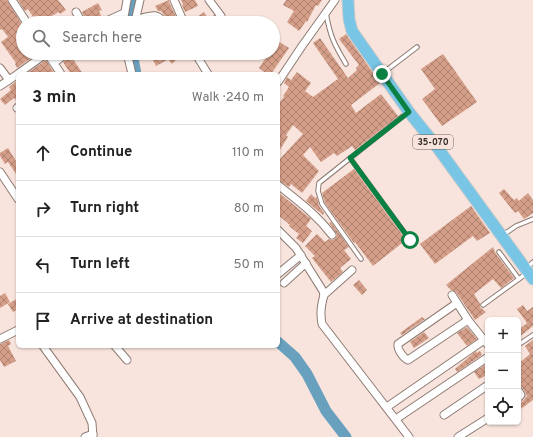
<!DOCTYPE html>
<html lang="en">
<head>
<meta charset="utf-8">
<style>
  :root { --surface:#fff; --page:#f6f6f6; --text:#222; --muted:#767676; --line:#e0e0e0 }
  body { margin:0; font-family:Overpass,sans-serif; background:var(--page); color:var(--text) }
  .controls { position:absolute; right:12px; bottom:12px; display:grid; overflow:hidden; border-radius:6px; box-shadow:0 1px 3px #0004 }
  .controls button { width:36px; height:36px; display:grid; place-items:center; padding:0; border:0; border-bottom:1px solid var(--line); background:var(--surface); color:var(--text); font:20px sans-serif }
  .stop { position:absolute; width:12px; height:12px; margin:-9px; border:3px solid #0b8043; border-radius:50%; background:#fff }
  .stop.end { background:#0b8043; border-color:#fff; box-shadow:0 1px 4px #0008 }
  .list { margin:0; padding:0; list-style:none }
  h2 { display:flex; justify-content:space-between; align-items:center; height:52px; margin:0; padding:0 16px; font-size:17px }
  h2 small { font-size:13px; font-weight:400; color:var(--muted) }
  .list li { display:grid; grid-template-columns:26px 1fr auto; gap:12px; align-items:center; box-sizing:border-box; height:56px; padding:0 16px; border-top:1px solid var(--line) }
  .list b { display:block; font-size:15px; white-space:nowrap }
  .list em { font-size:13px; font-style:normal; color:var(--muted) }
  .icon { flex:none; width:22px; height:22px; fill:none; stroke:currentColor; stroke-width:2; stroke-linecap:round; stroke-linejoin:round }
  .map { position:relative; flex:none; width:533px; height:437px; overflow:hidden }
  .search { position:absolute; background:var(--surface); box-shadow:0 1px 3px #0004; left:16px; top:16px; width:264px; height:44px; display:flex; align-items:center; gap:10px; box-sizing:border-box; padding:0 14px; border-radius:22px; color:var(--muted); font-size:15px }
  .panel { position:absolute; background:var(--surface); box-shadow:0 1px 3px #0004; left:16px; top:72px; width:264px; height:276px; border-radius:6px }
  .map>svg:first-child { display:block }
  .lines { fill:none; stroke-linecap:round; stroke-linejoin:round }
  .river { stroke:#68a0be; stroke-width:11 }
  .building { fill:url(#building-cross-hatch) }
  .service-casing { stroke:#8d7b74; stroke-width:5.5 }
  .minor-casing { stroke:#8d7b74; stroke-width:9 }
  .primary-casing { stroke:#cecccb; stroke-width:13 }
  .service { stroke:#fff; stroke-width:3.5 }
  .minor { stroke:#fff; stroke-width:7 }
  .primary { stroke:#78c5e5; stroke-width:11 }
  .route { stroke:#0b8043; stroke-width:5 }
  .labels { text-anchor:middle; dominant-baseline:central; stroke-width:3.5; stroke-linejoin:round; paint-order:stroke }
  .shield { fill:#f8e4dc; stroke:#6d625e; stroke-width:1 }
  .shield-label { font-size:9px; font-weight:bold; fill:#322a28 }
</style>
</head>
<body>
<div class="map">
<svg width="533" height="437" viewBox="0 0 533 437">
  <defs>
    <pattern id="building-cross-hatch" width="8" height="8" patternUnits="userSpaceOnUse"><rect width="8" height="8" fill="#d59e88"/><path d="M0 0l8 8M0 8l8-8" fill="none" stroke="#ad816f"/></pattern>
  </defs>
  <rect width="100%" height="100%" fill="#f8e4dc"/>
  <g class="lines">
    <!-- river -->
    <g class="river">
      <polyline points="128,23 128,9 131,0"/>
      <polyline points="132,53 136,74"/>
      <polyline points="278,342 295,357 307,374 326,411 346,437"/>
    </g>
  </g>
  <!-- building -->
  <g class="building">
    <polygon points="0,0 7,0 23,26 23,53 38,53 17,68 15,64 16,63 1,42 8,37 2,29 0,30"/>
    <polygon points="18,0 58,0 66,10 60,14 59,12 38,23 34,23 32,19 34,18 28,9 25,11"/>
    <polygon points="169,0 169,2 179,23 169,23 165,16 161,11 158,11 155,6"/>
    <polygon points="181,0 195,0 198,6 185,12 182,5 183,4"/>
    <polygon points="286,0 322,0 318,6 316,5 307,22 306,21 299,31 287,22 294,11 283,5"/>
    <polygon points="98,3 102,10 99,11 102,18 98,20 97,23 87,23 82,12"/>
    <polygon points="204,12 207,17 204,19 206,23 189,23"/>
    <polygon points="346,34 380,83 351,105 356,113 381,94 398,116 355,150 352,146 337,156 334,153 321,162 310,147 303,155 319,171 302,193 291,184 289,187 278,180 278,161 303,134 293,125 286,135 288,137 278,153 278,104 284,97 283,96 289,87 284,83 287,77 291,80 297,72 311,83 305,91 313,97 338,79 313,43 320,38 348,78 357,70 356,68 359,65 339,39"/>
    <polygon points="273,38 289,48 271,74 267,74 259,68 269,53 273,53"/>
    <polygon points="163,53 167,60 156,66 153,60"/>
    <polygon points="174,53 183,53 172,64 168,59"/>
    <polygon points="443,54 477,102 442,126 422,99 435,89 421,69"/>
    <polygon points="72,55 74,58 73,59 83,74 71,74 63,62"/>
    <polygon points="46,60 54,73 52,74 26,74"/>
    <polygon points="18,80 18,102 14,98 5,105 0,99 11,90 9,87"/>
    <polygon points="8,148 16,161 18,159 18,177 8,162 5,164 0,156 0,153"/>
    <polygon points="354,169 406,240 373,266 355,242 354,243 325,203 322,193"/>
    <polygon points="504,189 514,200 517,198 519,201 528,193 533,200 533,213 524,219 518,211 515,213 499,193"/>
    <polygon points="278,192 311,219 306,226 312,231 303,243 296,238 299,234 289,226 290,225 278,215"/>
    <polygon points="311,194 315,198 317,197 319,206 324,213 323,215 306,201"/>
    <polygon points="471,206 490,233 477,241 473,236 435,264 420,244"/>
    <polygon points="331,222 349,247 344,250 351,259 340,268 343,272 331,282 312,258 315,256 305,246 317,234 325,242 329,239 332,240 335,239 337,234 329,223"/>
    <polygon points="493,247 496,254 514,278 501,288 493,279 474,294 480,304 480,307 486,312 475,320 456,292 451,290 446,285"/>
    <polygon points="359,280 367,290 362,295 353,285"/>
    <polygon points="5,293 10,302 0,308 0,296"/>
    <polygon points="18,298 18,309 13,312 8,304"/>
    <polygon points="523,305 527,311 533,307 533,326 518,338 518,330 527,323 517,309"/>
    <polygon points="422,317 425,319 402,335 400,333"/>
    <polygon points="467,327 477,339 467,346 457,333"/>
    <polygon points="424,332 429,338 414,348 410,342"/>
    <polygon points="9,340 11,344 8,346 16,361 4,367 0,360 0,344"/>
    <polygon points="533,340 533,400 518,411 518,403 522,402 527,396 522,387 518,384 518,364 530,354 525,346"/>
    <polygon points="476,351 477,353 480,351 482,355 457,372 455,369"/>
    <polygon points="488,363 488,380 485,376 479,379 474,372"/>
  </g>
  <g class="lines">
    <!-- service casing -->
    <g class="service-casing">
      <g id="service">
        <path d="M326,13C330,36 334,44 346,64"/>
        <polyline points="383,73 417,47"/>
        <polyline points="350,158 410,240"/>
        <polyline points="503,235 516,226 533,219"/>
        <polyline points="499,252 519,279"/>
        <polyline points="361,259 322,204 318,191 319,183 408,112"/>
        <polyline points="527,268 533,262"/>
        <polyline points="483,305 527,273"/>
        <polyline points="518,345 533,335"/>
      </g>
    </g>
    <!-- minor casing -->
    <g class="minor-casing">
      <g id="minor">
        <polyline points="12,0 27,23"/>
        <path d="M140,0L136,17L137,19C148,18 156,10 164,23"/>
        <polyline points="174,0 184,23"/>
        <polyline points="209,0 221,16 211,23"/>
        <polyline points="76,12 82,23"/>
        <polyline points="102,23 124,13"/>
        <polyline points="123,23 127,0"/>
        <polyline points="47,53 61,74"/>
        <polyline points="127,53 132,74"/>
        <polyline points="195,53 208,74"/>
        <polyline points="54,63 67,53"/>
        <polyline points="0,68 9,80"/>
        <polyline points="19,73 47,53"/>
        <polyline points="278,82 302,46 335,0"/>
        <polyline points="0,86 18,74"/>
        <polyline points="17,108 18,107"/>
        <polyline points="0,172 18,199"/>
        <path d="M278,185C298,201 316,214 332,235"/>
        <path d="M278,230L296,248L323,291L324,295C321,306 320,313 322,324L409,437"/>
        <polyline points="278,274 301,255"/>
        <polyline points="284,283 306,263"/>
        <polyline points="324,295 352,270"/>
        <polyline points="452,295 468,320 488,345"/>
        <path d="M457,303L398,344C397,349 403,358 408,360L468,320"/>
        <polyline points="0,339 18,330"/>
        <polyline points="43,346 80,397 92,423 93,437"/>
        <polyline points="115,346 127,360"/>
        <polyline points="518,390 521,395 518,398"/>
        <polyline points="387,407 484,340"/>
        <polyline points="444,415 488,385"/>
        <polyline points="396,419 488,357"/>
        <polyline points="85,437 93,434"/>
        <polyline points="458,437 488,418"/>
      </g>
    </g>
    <!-- primary casing -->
    <g class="primary-casing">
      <polyline id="primary" points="348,0 349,19 352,31 409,112 437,147 533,279"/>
    </g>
    <!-- service -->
    <use href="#service" class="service"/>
    <!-- minor -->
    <use href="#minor" class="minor"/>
    <!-- primary -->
    <use href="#primary" class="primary"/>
  </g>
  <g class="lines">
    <!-- route -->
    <polyline class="route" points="382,74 409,112 350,158 410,240"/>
  </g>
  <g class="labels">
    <!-- shield labels -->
    <rect class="shield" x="413" y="135" width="40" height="14" rx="3"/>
    <g class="shield-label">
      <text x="433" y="142">35-070</text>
    </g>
  </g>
</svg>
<div class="controls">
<button>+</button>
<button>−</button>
<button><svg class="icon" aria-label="locate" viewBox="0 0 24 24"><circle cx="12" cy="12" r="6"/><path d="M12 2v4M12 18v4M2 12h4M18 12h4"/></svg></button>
</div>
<div class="stop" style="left:410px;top:240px"></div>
<div class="stop end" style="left:382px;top:74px"></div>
<div class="search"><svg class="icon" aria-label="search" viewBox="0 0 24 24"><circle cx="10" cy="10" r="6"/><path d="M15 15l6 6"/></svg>Search here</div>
<section class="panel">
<h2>3 min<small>Walk · 240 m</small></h2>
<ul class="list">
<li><svg class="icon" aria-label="ahead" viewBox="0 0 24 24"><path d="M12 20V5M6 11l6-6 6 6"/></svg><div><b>Continue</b></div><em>110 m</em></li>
<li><svg class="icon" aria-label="right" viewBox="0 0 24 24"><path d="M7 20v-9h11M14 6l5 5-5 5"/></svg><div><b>Turn right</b></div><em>80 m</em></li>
<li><svg class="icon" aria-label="left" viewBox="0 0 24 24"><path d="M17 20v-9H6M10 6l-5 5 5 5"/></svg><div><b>Turn left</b></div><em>50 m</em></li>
<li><svg class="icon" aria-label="arrive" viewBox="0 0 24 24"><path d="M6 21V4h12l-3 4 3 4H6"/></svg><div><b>Arrive at destination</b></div></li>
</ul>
</section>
</div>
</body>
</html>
